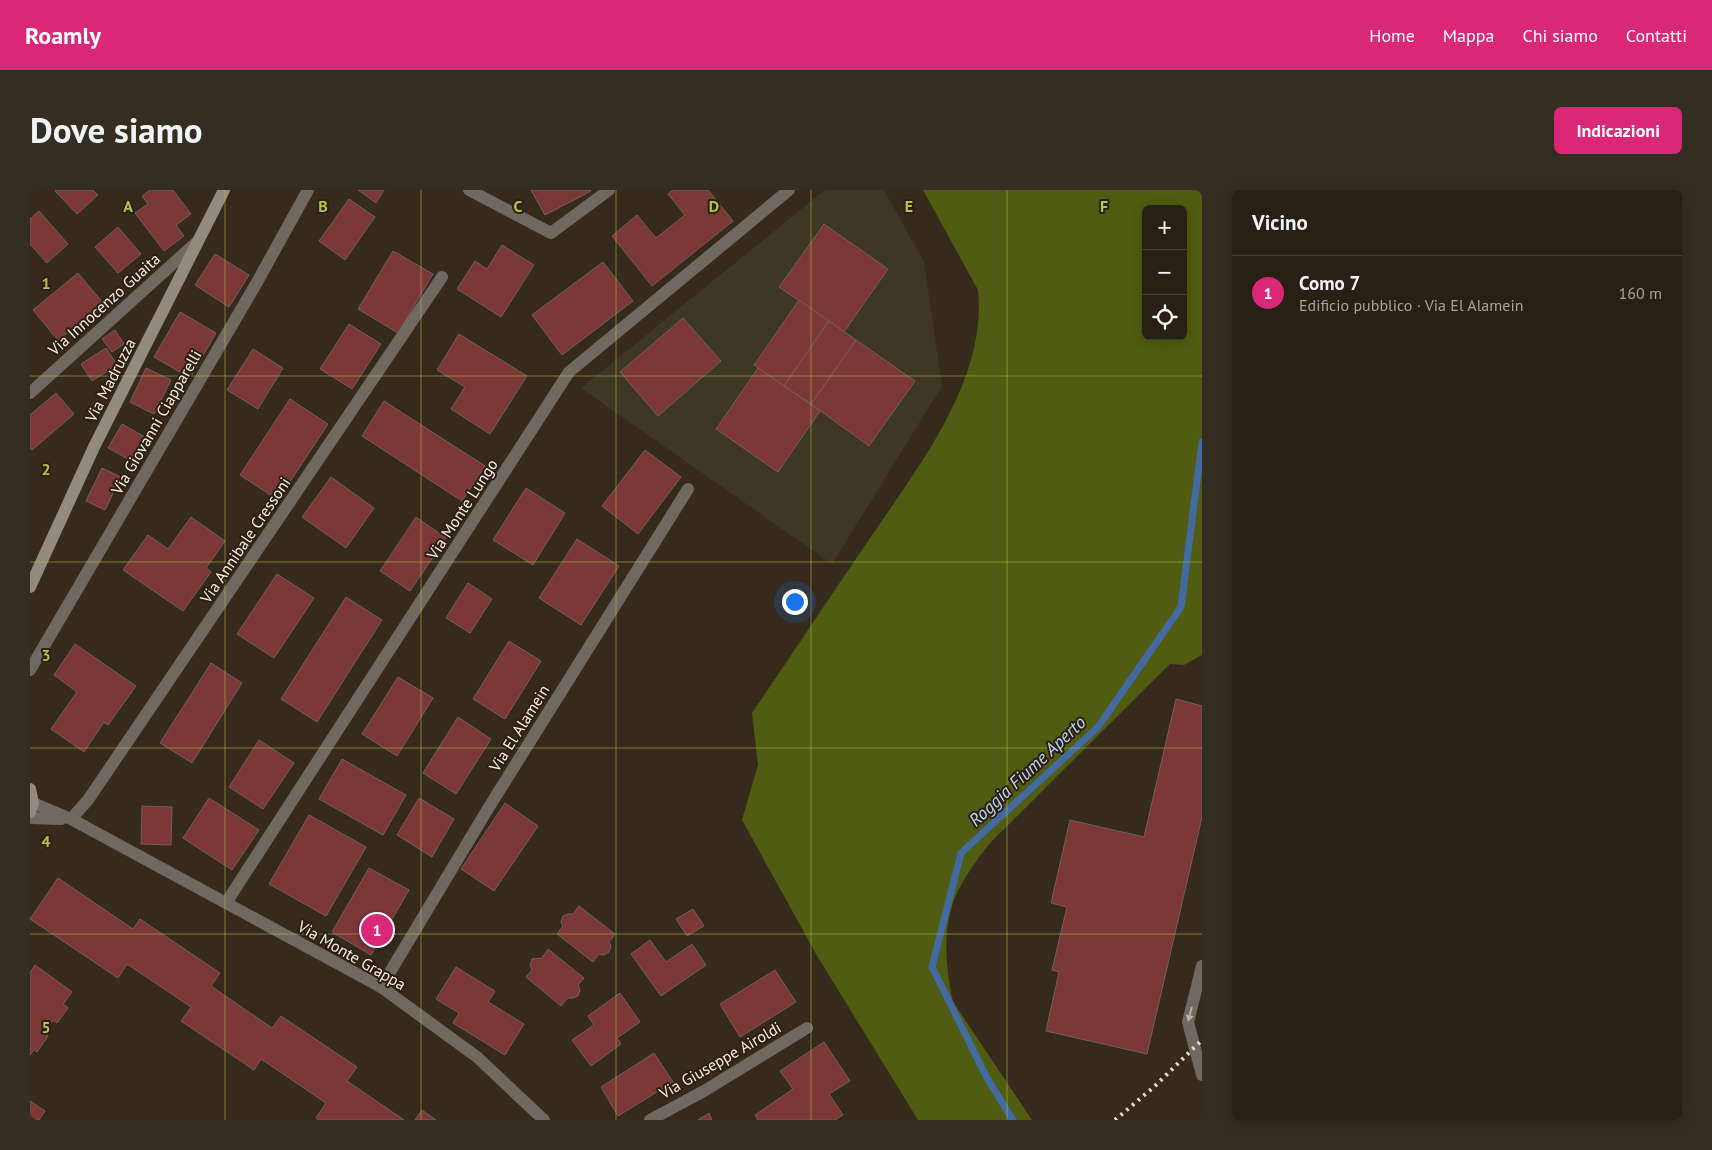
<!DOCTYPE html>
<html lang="it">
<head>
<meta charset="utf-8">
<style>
  :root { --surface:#282015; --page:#342d22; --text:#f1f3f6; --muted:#a5a3a0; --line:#443e34; --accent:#db2777 }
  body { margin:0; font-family:"PT Sans",sans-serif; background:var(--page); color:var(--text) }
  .controls { position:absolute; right:15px; top:15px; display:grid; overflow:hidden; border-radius:8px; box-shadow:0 2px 12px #0003 }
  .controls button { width:45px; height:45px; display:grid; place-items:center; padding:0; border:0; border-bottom:1px solid var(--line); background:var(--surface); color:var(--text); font:25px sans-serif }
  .you { position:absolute; left:764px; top:411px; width:18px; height:18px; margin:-12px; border:4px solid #fff; border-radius:50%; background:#1a73e8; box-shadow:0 0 0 8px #1a73e833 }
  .badge { display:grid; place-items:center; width:32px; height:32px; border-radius:50%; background:var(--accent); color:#fff; font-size:16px; font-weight:700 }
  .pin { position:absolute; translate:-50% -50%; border:2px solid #fff; box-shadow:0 1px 5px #0006 }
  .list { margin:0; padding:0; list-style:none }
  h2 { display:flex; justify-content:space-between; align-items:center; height:65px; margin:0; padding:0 20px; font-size:21px }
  h2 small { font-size:16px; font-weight:400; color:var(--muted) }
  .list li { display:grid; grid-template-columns:32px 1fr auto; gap:15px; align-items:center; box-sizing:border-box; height:75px; padding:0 20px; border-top:1px solid var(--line) }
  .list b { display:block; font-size:19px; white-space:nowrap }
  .list p { margin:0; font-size:16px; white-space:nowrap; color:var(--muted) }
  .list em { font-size:16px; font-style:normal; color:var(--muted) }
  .icon { flex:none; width:28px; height:28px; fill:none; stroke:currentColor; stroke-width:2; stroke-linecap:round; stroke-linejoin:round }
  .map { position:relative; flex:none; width:1172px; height:930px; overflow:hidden; border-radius:8px }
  header { display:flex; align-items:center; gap:30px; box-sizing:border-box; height:70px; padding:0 25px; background:var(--accent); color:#fff }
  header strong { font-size:24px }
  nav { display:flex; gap:28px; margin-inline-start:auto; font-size:18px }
  .intro { display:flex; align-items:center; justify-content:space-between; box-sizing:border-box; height:120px; padding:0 30px }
  h1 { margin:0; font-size:35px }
  .button { padding:12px 22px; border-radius:8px; background:var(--accent); color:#fff; font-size:18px; font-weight:700 }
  main { display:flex; gap:30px; padding:0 30px }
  aside { flex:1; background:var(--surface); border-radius:8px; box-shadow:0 2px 12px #0003 }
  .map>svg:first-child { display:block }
  .education { fill:#3e3726; fill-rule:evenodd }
  .forest { fill:#505c11; fill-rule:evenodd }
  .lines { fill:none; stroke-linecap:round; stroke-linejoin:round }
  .stream { stroke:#436ba1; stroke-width:7 }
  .building { fill:#7c3737; stroke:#755f5e }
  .street { stroke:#6f6962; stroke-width:12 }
  .secondary { stroke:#948b80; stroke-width:12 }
  .rail { stroke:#e3dbd1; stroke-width:4; stroke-dasharray:2.5 5; stroke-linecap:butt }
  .oneway { fill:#bab3ab }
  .grid { fill:none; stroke:#b4c24a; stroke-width:1; stroke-opacity:0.55 }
  .labels { text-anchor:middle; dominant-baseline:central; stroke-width:4; stroke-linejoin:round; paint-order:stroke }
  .street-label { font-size:16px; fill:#f7efe6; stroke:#2c2013 }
  .water-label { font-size:18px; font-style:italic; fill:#bed5f5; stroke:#2c2013 }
  .grid-label { font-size:16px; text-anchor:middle; font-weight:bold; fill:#b4c24a; stroke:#2c2013; stroke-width:4; stroke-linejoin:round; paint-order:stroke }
</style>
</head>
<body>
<header>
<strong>Roamly</strong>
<nav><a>Home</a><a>Mappa</a><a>Chi siamo</a><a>Contatti</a></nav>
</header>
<div class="intro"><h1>Dove siamo</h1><a class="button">Indicazioni</a></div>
<main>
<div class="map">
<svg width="1172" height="930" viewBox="0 0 1172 930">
  <rect width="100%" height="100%" fill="#362a1c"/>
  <!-- education -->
  <path class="education" d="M795,0H854L894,72L912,196L802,374L551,198ZM793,34L858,79L814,142L885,191L840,255L790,221L748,282L686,238L728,178L724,174L769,110L749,96ZM653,128L691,171L628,226L590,182Z"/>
  <!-- forest -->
  <path class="forest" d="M893,0H1172V465L1154,475L1140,474L959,654C946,671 932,690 924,710C912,743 916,779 923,812L1002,930H888L786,764L712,630L728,575L722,523C759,469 795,414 832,360C881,286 958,194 948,100ZM1116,19H1153V146H1116Z"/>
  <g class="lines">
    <!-- stream -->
    <polyline class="stream" points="983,930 957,888 902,777 931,663 1068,537 1151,417 1172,252"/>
  </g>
  <!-- building -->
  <g class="building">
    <polygon points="27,0 63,0 68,5 47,24 25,1"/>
    <polygon points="120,0 143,0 161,24 146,35 154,46 134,61 105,23 118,14 112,6"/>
    <polygon points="328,0 354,0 346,13"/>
    <polygon points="501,0 560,0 561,1 515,25"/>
    <polygon points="643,0 678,0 703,31 622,96 582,46 607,25 626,48 655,25 638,4"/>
    <polygon points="319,9 345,27 315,70 289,51"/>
    <polygon points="9,21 38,54 17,73 0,54 0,29"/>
    <polygon points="794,34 858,79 814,142 749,97"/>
    <polygon points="88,37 111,64 88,83 65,57"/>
    <polygon points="472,55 504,75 471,127 427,99 445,71 457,79"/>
    <polygon points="363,61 403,84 368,143 328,119"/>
    <polygon points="185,64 219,85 199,117 165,95"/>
    <polygon points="573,72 603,111 532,165 502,125"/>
    <polygon points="48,83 73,113 28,150 3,120"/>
    <polygon points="769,110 799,131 754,196 724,175"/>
    <polygon points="150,122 186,143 160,188 124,167"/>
    <polygon points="653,128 691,171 628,226 590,182"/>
    <polygon points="799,131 826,150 781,214 754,196"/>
    <polygon points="319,134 351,154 322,199 290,179"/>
    <polygon points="85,140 94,154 82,162 72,149"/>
    <polygon points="429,144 497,186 460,244 421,219 435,197 407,180"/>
    <polygon points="826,150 885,191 839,256 781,214"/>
    <polygon points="76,158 87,175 62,191 51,174"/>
    <polygon points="223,159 253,178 228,219 197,200"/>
    <polygon points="116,178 141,190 124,224 100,212"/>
    <polygon points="728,178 790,221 748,282 686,239"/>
    <polygon points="26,203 44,224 2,260 0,258 0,225"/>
    <polygon points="260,209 298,234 248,310 210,285"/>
    <polygon points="354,211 455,276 432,311 332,246"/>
    <polygon points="92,234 120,250 107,274 78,258"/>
    <polygon points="615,260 651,287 608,344 572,316"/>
    <polygon points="72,278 91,287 75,320 56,311"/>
    <polygon points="301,287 344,318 316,358 272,327"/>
    <polygon points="496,298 535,323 503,375 463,350"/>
    <polygon points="161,327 195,351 176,378 181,382 153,421 93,380 118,345 138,359"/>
    <polygon points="386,327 416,348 380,401 350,381"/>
    <polygon points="547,349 589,376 551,435 509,408"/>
    <polygon points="247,384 284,408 244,468 207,444"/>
    <polygon points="438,393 462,409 440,443 416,428"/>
    <polygon points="316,407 352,430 287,532 251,509"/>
    <polygon points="479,451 511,471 475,529 443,509"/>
    <polygon points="45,454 106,496 78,535 74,532 54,562 21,539 47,502 24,485"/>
    <polygon points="181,473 212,493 162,573 130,553"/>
    <polygon points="368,487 403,508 367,566 332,544"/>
    <polygon points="1146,509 1172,516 1172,627 1117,864 1016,841 1029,782 1022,780 1037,717 1021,713 1040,630 1114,647"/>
    <polygon points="428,527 461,549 426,604 393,583"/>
    <polygon points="229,550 264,573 233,619 199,597"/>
    <polygon points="312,569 376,605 353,645 289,609"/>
    <polygon points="179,608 229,640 202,680 153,648"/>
    <polygon points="389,608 424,629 402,667 367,645"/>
    <polygon points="475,613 508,636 464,701 431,679"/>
    <polygon points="112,616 142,617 141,655 111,654"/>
    <polygon points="279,625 336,657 296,726 239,694"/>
    <polygon points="339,678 379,700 341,765 302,742"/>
    <polygon points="28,688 103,739 110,729 190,783 181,796 242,838 251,826 327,877 317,891 374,930 289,930 286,928 296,913 231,869 224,880 151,831 161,817 97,774 88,788 0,729"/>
    <polygon points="549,716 585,744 579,752 581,756 579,762 574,765 569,764 563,772 527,744 533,736 531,732 533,726 538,724 543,724"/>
    <polygon points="663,719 674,736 657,746 646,729"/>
    <polygon points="620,750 636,772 662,754 676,775 631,806 601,764"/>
    <polygon points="518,759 554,788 548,795 550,800 548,806 543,808 538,808 531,816 496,787 502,780 500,775 502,769 512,768"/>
    <polygon points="5,775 42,802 33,814 38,818 27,833 23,830 14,843 18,846 7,862 4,860 0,865 0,783"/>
    <polygon points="426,777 465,801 458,812 494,834 475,865 423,833 429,823 406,809"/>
    <polygon points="745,780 766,812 710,847 690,814"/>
    <polygon points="590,803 610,832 587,848 591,854 561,876 542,850 564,835 558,826"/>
    <polygon points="794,852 820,891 799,904 813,925 805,930 728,930 725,925 763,899 750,881"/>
    <polygon points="624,863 643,892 588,926 571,897"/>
    <polygon points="0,911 15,921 9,930 0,930"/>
    <polygon points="392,920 406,930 385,930"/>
    <polygon points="679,923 682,930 668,930"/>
  </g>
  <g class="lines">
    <!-- street -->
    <g class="street">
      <polyline points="439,0 521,43 579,0"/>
      <polyline points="0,203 168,51"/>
      <polyline points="0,480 226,94 278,0"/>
      <polyline points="3,613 41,629 351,797 447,867 514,930"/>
      <polyline points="0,628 31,629"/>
      <polyline points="41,629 58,610 412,87"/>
      <polyline points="196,713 539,182 759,0"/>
      <polyline points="1172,776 1158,832 1172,885"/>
      <polyline points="351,797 459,617 658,299"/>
      <polyline points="620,930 674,901 777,838"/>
    </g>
    <!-- secondary -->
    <g class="secondary">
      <polyline points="0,397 64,257 194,0"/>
      <polyline points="0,599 3,613 0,622"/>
    </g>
    <!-- rail -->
    <polyline class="rail" points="1085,930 1125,896 1172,850"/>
  </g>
  <!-- one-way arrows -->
  <defs><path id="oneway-solid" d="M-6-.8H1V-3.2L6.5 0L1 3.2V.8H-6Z" transform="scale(1.25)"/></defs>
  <use class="oneway" href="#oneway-solid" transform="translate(1160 824) rotate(104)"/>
  <!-- grid -->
  <path class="grid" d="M195,0V930M391,0V930M586,0V930M781,0V930M977,0V930M0,186H1172M0,372H1172M0,558H1172M0,744H1172"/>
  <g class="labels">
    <!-- street labels -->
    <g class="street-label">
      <text transform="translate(74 114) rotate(-42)">Via Innocenzo Guaita</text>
      <text transform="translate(80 190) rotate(-63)">Via Madruzza</text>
      <text transform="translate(126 232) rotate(-60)">Via Giovanni Ciapparelli</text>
      <text transform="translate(432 319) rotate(-57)">Via Monte Lungo</text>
      <text transform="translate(215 350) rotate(-56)">Via Annibale Cressoni</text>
      <text transform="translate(489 538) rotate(-58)">Via El Alamein</text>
      <text transform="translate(322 765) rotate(30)">Via Monte Grappa</text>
      <text transform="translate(690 870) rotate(-30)">Via Giuseppe Airoldi</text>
    </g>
    <!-- water labels -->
    <g class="water-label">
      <text transform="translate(997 581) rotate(-43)">Roggia Fiume Aperto</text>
    </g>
  </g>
  <g class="grid-label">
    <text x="98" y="22">A</text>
    <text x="293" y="22">B</text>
    <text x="488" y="22">C</text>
    <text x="684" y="22">D</text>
    <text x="879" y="22">E</text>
    <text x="1074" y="22">F</text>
    <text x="16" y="99">1</text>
    <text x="16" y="285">2</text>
    <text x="16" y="471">3</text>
    <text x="16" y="657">4</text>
    <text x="16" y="843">5</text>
  </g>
</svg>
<div class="controls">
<button>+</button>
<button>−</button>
<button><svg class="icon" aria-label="locate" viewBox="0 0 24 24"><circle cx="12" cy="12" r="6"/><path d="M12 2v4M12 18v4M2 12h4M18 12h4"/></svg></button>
</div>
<div class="you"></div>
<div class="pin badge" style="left:347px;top:740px">1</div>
</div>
<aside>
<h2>Vicino<small></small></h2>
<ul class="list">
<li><span class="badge">1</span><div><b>Como 7</b><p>Edificio pubblico · Via El Alamein</p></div><em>160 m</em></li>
</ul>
</aside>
</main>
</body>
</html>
